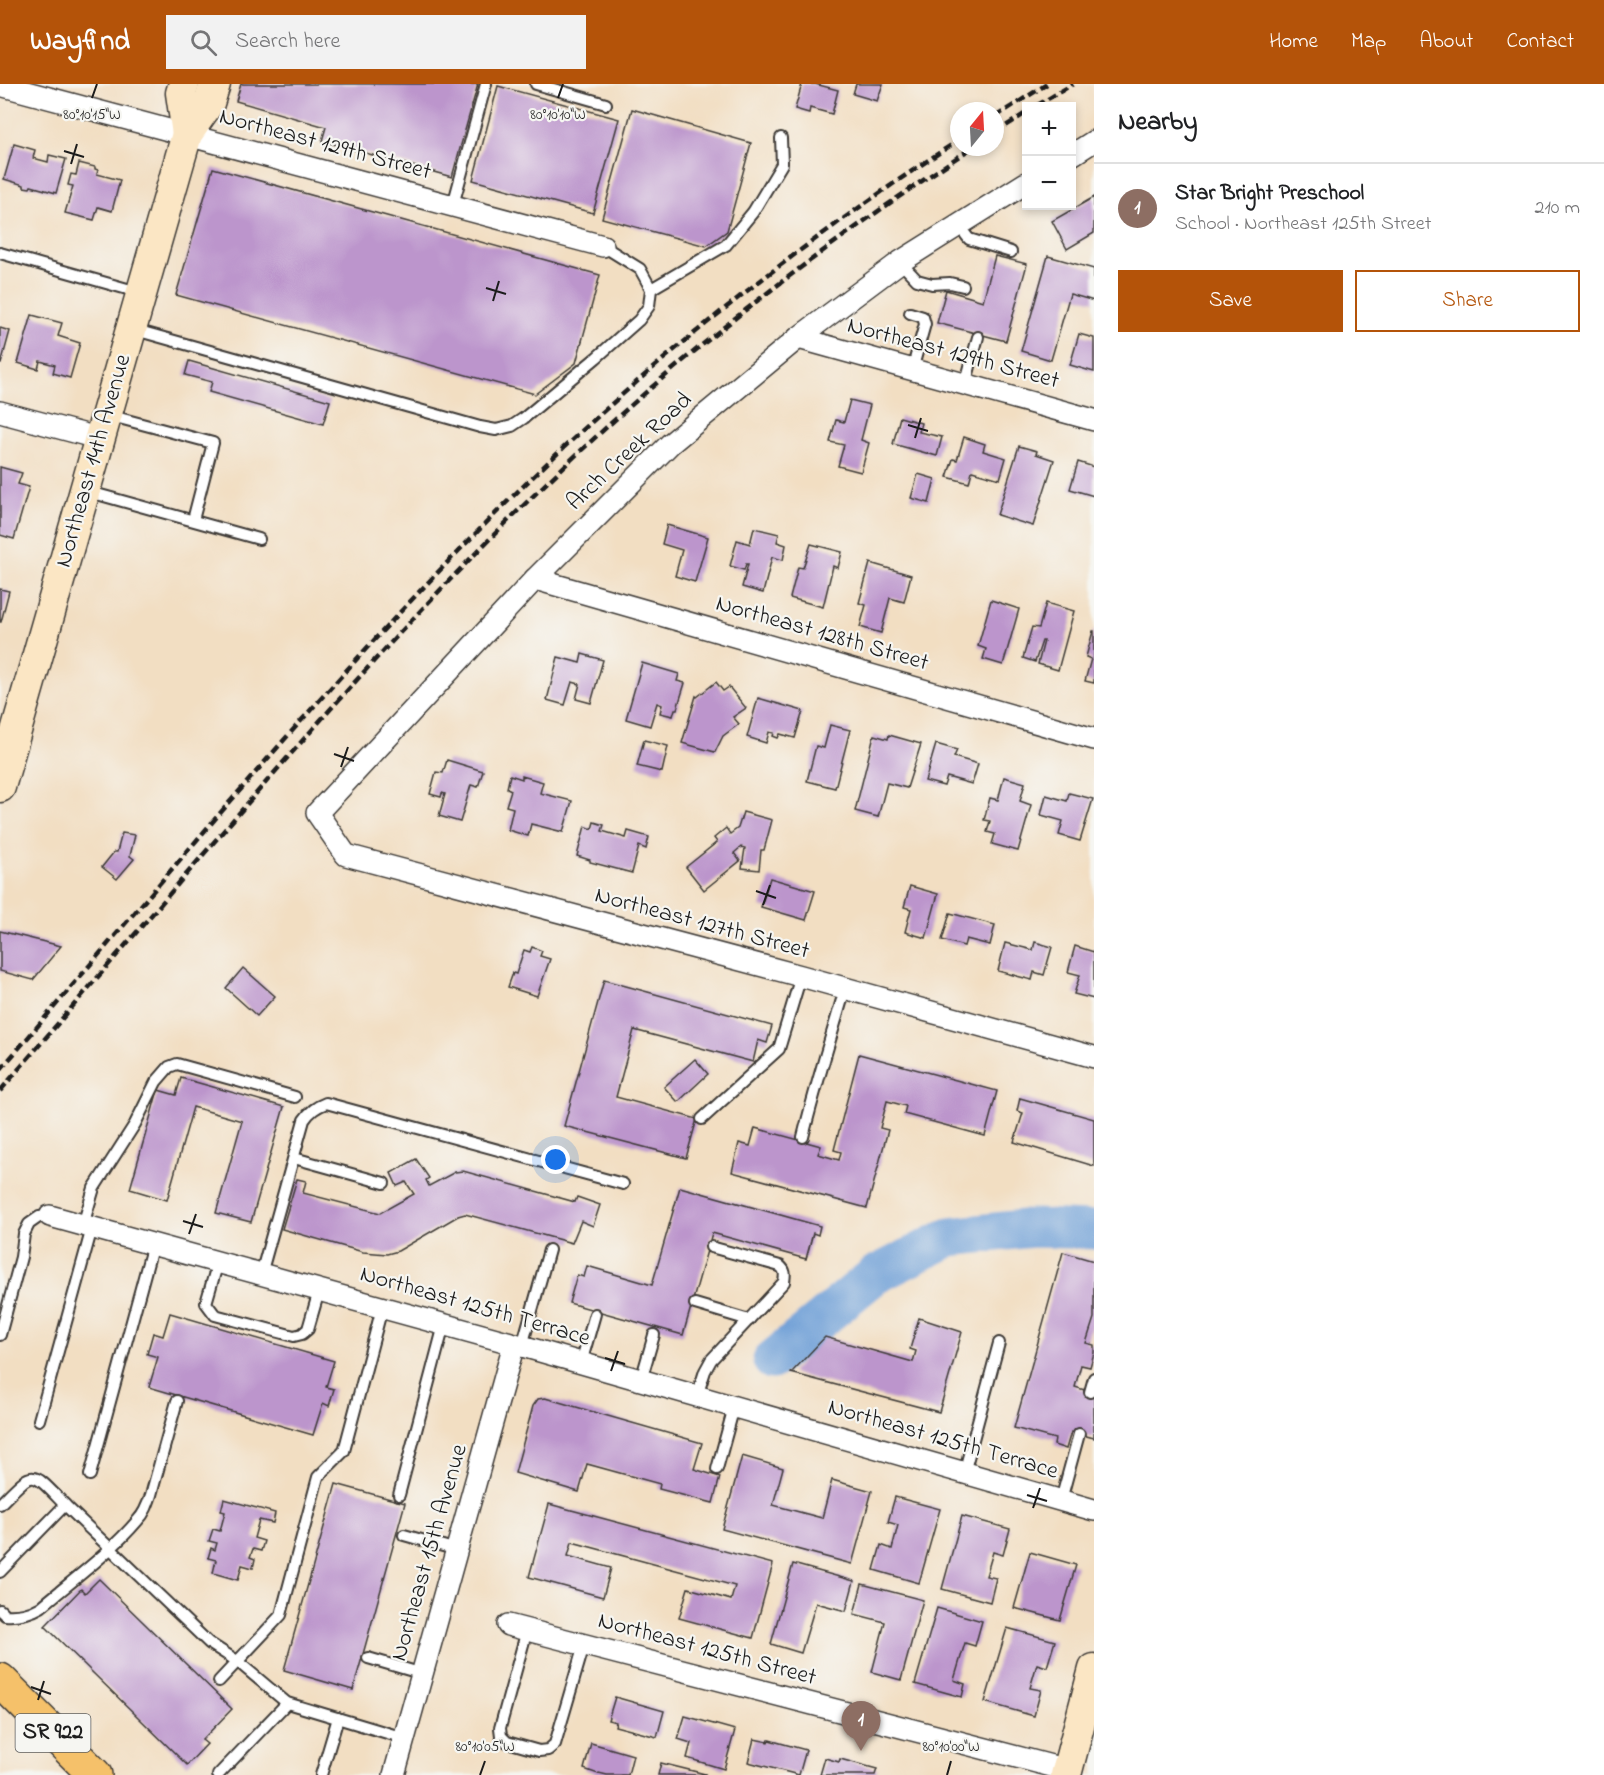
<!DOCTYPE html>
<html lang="en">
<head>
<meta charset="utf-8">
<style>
  :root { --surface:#fff; --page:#f2f2f2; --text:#202124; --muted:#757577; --line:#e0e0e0; --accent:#b45309 }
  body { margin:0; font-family:"Indie Flower",sans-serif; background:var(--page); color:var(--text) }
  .controls { position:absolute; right:18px; top:18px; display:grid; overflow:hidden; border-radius:0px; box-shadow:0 3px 9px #0003 }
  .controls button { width:54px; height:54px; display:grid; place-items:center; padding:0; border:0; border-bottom:2px solid var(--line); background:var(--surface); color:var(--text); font:30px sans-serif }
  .compass { position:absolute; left:950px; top:18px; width:54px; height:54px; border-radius:50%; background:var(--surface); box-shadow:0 3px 9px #0003; rotate:18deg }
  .you { position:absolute; left:556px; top:1076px; width:21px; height:21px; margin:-15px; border:4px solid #fff; border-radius:50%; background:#1a73e8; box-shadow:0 0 0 9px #1a73e833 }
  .badge { display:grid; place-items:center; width:39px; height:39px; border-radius:50%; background:var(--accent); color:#fff; font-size:20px; font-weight:700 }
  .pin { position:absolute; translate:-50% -50px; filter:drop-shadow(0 2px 3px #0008) }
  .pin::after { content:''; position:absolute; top:32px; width:21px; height:18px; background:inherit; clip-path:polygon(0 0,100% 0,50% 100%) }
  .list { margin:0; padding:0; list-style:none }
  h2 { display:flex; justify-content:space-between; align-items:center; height:78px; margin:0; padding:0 24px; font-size:26px }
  h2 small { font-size:20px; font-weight:400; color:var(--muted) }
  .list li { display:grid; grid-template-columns:39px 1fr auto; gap:18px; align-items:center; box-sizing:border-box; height:90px; padding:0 24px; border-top:2px solid var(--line) }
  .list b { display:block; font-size:22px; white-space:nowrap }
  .list p { margin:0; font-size:20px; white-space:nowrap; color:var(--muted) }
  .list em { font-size:20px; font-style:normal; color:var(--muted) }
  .actions { display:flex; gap:12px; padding:18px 24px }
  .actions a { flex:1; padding:14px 0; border:2px solid var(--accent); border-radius:0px; text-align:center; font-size:21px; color:var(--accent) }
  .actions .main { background:var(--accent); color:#fff }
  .icon { flex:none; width:33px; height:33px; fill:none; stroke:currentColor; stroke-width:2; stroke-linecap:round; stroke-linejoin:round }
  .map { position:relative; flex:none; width:1094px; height:1691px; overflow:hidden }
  header { display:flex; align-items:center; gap:36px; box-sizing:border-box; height:84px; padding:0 30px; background:var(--accent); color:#fff }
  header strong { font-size:28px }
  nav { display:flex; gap:33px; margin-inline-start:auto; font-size:21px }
  .search { width:420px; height:54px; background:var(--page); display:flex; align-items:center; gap:15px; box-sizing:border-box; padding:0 21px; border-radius:0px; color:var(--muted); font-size:22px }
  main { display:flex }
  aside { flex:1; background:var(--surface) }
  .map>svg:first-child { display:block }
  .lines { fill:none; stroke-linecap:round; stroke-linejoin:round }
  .river { stroke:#6c9dd6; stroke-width:39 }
  .building { fill:#bc95cc }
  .lane-casing { stroke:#3c3935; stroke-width:14 }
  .street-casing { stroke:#3c3935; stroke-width:24 }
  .secondary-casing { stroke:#3c3935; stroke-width:33 }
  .primary-casing { stroke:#3c3935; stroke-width:36 }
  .lane { stroke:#fff; stroke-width:10 }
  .street { stroke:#fff; stroke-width:21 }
  .secondary { stroke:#fbe6c4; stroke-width:30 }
  .primary { stroke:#f5c16b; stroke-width:33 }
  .rail { stroke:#1c1c1c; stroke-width:4.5; stroke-dasharray:9 4.5; stroke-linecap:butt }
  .ticks { fill:none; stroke:#1c1c1c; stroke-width:2 }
  .labels { text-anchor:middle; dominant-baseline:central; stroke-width:4.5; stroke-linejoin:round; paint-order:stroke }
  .shield { fill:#f6f6f2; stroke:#5d5d5c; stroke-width:1.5 }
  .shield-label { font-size:22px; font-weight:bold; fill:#1c1c1c }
  .street-label { font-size:24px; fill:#1c1c1c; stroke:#f6f6f2 }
  .ticks-label { font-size:15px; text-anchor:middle; fill:#1c1c1c; stroke:#f6f6f2; stroke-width:4.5; stroke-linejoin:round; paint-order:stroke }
</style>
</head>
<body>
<header>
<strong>Wayfind</strong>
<div class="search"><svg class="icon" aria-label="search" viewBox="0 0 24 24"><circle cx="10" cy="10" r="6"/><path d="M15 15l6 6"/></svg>Search here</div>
<nav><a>Home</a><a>Map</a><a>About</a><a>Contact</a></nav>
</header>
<main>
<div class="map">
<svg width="1094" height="1691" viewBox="0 0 1094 1691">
  <rect width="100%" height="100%" fill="#f6f6f2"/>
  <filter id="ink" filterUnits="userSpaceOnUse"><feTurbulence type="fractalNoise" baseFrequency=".0167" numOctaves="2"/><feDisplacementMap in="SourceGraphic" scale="12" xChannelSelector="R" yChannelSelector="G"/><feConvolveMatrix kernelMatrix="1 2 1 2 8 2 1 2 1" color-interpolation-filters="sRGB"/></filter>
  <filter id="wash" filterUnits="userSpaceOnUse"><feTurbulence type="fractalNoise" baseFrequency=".008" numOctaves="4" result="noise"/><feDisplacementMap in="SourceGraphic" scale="24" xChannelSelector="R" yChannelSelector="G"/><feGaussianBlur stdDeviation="1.35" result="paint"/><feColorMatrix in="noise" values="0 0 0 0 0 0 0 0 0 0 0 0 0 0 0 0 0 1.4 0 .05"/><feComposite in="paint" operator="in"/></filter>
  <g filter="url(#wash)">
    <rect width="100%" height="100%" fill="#f2dec2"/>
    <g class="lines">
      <!-- river -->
      <polyline class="river" points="772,1276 875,1191 950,1153 1033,1144 1094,1146"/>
    </g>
    <g id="blocks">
      <!-- building -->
      <g class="building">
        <polygon points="241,0 478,0 452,93 322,57 326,43 236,17"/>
        <polygon points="802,0 815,0 838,6 832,30 810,24 809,29 795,25"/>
        <polygon points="856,0 883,0 877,17 853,10"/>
        <polygon points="498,2 619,35 593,129 473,96"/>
        <polygon points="632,25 751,59 727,147 706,162 602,134"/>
        <polygon points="14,60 35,66 33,74 48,78 49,71 66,75 56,109 31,102 30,104 24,103 24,101 4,95"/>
        <polygon points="79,79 95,83 95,85 98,86 97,90 120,96 112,127 98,123 94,136 65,129 73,102 68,101 71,90 76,91"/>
        <polygon points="213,84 600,191 576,279 535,310 176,211"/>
        <polygon points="1094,113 1094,149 1067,165 1052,137"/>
        <polygon points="995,172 1027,180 1006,257 937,239 946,206 983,217"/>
        <polygon points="1048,172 1094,185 1094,217 1070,210 1051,276 1021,267"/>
        <polygon points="32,231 62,239 58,252 80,259 70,294 53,289 55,281 40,277 38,285 18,279"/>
        <polygon points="0,244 10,247 1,280 0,280"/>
        <polygon points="1079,250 1094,254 1094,288 1070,281"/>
        <polygon points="189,277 330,317 323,340 209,308 212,298 185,291"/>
        <polygon points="850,316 870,321 861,356 869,359 861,388 838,382 844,361 830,358 836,336 844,338"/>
        <polygon points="900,333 921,339 919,348 942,353 937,372 893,360"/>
        <polygon points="964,353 985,360 983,367 1006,374 1000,395 972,387 969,399 947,393 953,375 957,376"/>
        <polygon points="1019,362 1037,367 1036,370 1054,376 1033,442 997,431"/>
        <polygon points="1078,378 1094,383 1094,412 1070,405"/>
        <polygon points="0,383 22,389 18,400 29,403 14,455 0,451"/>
        <polygon points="918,390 935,395 929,419 911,414"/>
        <polygon points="667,441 708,453 695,498 675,492 682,466 662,460"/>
        <polygon points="754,444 779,450 777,458 786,461 783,476 772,473 763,509 742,503 748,480 746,480 744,486 730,482 737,456 750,460"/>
        <polygon points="811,460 842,468 838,484 833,482 823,523 790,514 798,483 803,484"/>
        <polygon points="870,479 911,491 904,518 890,514 881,549 860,543 866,521 859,519"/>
        <polygon points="0,505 9,507 1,538 0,538"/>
        <polygon points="991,516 1019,525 1003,581 983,575 986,565 978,562"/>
        <polygon points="1046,519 1074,527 1058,586 1038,580 1044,557 1042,557 1035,578 1023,574 1032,543 1039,544"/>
        <polygon points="1093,547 1094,547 1094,599 1085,597 1091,575 1086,573"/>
        <polygon points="582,570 603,576 591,619 576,615 580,600 572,598 565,621 547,616 558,573 580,579"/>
        <polygon points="642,579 679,590 677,597 685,599 677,625 675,625 673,632 660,629 662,621 657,619 650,642 626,635"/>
        <polygon points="716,598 723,607 729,603 746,624 733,633 739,640 723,652 715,668 682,659 696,612 697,613"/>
        <polygon points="758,614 803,627 795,654 780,650 778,654 773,652 774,649 769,648 766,659 747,653"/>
        <polygon points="830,641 850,646 835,704 807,697 816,662 824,664"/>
        <polygon points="874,651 888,655 889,651 921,660 907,704 887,699 878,733 855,727"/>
        <polygon points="644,656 668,662 662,688 637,682"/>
        <polygon points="936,660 957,666 954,673 978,680 972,700 947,693 944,702 925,697"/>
        <polygon points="447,676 483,687 478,703 471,701 460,738 439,732 445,710 442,709 441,713 430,710 436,688 443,689"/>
        <polygon points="510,691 522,695 522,692 543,698 540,709 572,717 563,748 531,740 528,752 508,746 513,724 506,722 511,706 507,704"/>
        <polygon points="1004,693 1025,699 1020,717 1031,721 1018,767 992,760 995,750 987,748 990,737 984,736 990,714 998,716"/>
        <polygon points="1069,709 1093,715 1080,757 1059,751 1063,737 1041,731 1046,711 1067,717"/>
        <polygon points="743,728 772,736 764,766 761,766 759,786 742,784 745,764 741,763 734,769 740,777 704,806 686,783 717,758 714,754 726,744 730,750 738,744"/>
        <polygon points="594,738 604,741 602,747 626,754 628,747 649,753 646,765 639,762 632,789 590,778 590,776 577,772 585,742 592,745"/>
        <polygon points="122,749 135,751 130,772 134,775 117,795 102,783 114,768 117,768"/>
        <polygon points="770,794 815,807 806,836 761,823"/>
        <polygon points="910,802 938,810 926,854 905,848 911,825 904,823"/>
        <polygon points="950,829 995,841 990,861 966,855 964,862 942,856"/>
        <polygon points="0,847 61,862 33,896 0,887"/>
        <polygon points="1035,858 1052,863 1044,891 1034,888 1032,896 998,887 1005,859 1033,866"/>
        <polygon points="1075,862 1094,868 1094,915 1074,910 1080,891 1068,888"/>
        <polygon points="532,863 542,867 540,872 550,875 537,912 508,903 513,889 516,890 524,866 530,868"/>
        <polygon points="243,884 275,912 257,932 226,904"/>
        <polygon points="604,896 772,942 767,959 758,956 753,978 634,946 616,1013 697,1035 686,1074 564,1042"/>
        <polygon points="859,970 997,1007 985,1052 904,1030 906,1022 887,1017 880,1044 888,1046 867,1124 732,1088 739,1059 750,1062 755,1044 821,1062 818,1070 839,1076 841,1068 834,1066"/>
        <polygon points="695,975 708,990 678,1018 664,1003"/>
        <polygon points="181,994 284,1023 251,1138 216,1129 242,1037 193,1023 167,1116 130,1105 158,1006 176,1011"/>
        <polygon points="1020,1014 1094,1035 1094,1082 1014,1058 1023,1029 1017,1027"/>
        <polygon points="416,1075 429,1094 426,1096 429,1102 455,1088 463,1087 575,1118 577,1113 600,1121 593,1142 581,1137 572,1159 465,1130 458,1132 398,1167 387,1170 363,1168 282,1145 297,1095 306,1097 303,1109 380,1129 414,1110 406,1098 397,1102 391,1089"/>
        <polygon points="680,1103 820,1142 818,1151 813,1149 806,1175 712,1149 683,1251 569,1219 577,1191 584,1193 587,1182 652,1201"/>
        <polygon points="1063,1168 1094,1177 1094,1234 1086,1259 1094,1261 1094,1269 1090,1283 1081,1281 1075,1303 1094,1309 1094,1354 1071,1348 1066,1365 1054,1361 1055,1355 1014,1344"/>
        <polygon points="170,1229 334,1277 326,1303 334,1305 329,1322 323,1319 313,1351 149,1303 158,1273 147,1270 153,1249 163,1252"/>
        <polygon points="919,1234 962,1248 939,1328 791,1289 825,1253 913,1278 916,1267 910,1265"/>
        <polygon points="545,1314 702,1359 694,1385 720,1393 713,1419 659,1405 660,1400 587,1380 579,1408 515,1389 533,1322 538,1315"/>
        <polygon points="742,1372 783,1384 773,1421 822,1434 832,1396 872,1407 852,1480 722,1445"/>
        <polygon points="336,1400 405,1419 353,1606 284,1586"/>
        <polygon points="895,1413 940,1425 919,1499 874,1486 881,1461 892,1465 898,1441 888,1438"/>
        <polygon points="224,1415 275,1429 273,1439 259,1436 254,1454 264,1457 261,1467 253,1465 250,1473 255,1475 253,1484 242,1481 238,1496 213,1489 216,1476 208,1474 211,1464 215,1466 217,1459 209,1457 213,1445 220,1447 225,1428 221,1427"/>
        <polygon points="549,1420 773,1480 753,1554 679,1534 688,1504 731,1516 735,1502 572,1458 568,1472 611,1484 603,1513 529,1493"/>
        <polygon points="962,1432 1010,1445 1003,1471 993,1468 986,1492 996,1494 990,1518 942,1505"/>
        <polygon points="1030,1468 1076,1481 1060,1536 1014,1524"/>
        <polygon points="793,1480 854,1497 846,1527 816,1519 801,1569 771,1560"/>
        <polygon points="99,1495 232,1625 202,1656 207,1660 187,1681 45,1542 81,1505 85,1509"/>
        <polygon points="862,1500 923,1516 901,1596 872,1588 885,1538 854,1530"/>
        <polygon points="937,1524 982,1537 975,1562 965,1559 954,1596 965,1600 962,1613 915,1600"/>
        <polygon points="1007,1544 1055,1557 1047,1583 1037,1580 1030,1604 1041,1606 1034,1632 985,1618"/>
        <polygon points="615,1613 664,1627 657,1653 615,1642 616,1638 608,1636"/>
        <polygon points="685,1632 735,1646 724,1685 687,1674 691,1659 678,1655"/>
        <polygon points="754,1655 768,1658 769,1656 806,1666 799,1691 748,1678"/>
        <polygon points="591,1659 633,1671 628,1691 607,1691 599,1689 598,1690 584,1685"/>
        <polygon points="825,1674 839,1678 840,1675 877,1685 875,1691 820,1691"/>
        <polygon points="661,1679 705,1690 704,1691 658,1691"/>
      </g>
    </g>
  </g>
  <g filter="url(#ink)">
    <use href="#blocks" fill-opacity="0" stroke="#3c3935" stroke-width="1.5"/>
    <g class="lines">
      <!-- lane casing -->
      <g class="lane-casing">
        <g id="lane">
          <polyline points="536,0 606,20"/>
          <polyline points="453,121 486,0"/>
          <polyline points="959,142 969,155 1011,168"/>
          <polyline points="0,169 138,208"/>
          <polyline points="900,178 917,196 932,200 950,199 963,202"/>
          <polyline points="651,205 726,161 753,128 782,80 781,54"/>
          <polyline points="910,229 923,233 925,240 912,286"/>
          <polyline points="132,245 480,343 496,346 512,342 524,334 596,274 639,236 649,222 651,205 640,185 603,162"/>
          <polyline points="965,301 978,253"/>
          <polyline points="108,331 213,359 193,436"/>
          <polyline points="86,407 259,455"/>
          <polyline points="702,1035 779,965 801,892"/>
          <path d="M803,1053C815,1003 831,954 845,905"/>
          <polyline points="294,1074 384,1099"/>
          <polyline points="83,1141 94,1104 135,1040 156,998 169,983 177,980 295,1013"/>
          <polyline points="218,1178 206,1219 215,1231 294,1252 302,1250 308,1245 319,1207"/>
          <path d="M261,1190L304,1036C310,1027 316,1023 326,1019L623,1100"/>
          <polyline points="695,1220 749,1236"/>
          <polyline points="0,1251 21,1173 24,1150 29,1140 39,1133 50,1132"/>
          <polyline points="522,1262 549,1166"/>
          <polyline points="581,1279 595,1230"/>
          <polyline points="641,1296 654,1251"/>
          <polyline points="1090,1308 1094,1294"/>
          <path d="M697,1312L705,1287L711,1276L784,1198C785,1191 786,1187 780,1182L711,1163"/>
          <polyline points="39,1336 92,1144"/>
          <polyline points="717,1385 734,1323"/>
          <polyline points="964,1389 999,1259"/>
          <polyline points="90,1391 153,1160"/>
          <polyline points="399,1411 444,1241"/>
          <polyline points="1061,1416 1079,1350"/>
          <path d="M0,1420C35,1385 30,1385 65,1421"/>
          <polyline points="404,1451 457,1466"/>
          <polyline points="0,1488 65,1421 209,1559 237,1577 287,1619 404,1654"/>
          <path d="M0,1526L5,1531C19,1532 29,1530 41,1523C74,1495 111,1468 138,1436C145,1429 148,1420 151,1411L177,1317"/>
          <polyline points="527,1546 500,1644 501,1652 507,1658 539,1667 548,1666 555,1660 584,1561"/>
          <polyline points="368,1574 423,1590"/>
          <polyline points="219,1597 281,1531 318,1393 344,1367 382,1224"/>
          <polyline points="218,1691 287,1619"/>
          <polyline points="321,1691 338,1634"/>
        </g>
      </g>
      <!-- street casing -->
      <g class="street-casing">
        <g id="street">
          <polyline points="0,1 603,162"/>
          <polyline points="1072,71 1094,57"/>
          <polyline points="1026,99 900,178 798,254 670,360 535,495 317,729 346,771 801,892 1094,973"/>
          <polyline points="798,254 1094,336"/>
          <polyline points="0,328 101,355"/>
          <polyline points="535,495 1094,655"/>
          <polyline points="50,1132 522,1262 1094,1426"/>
          <polyline points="508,1541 1067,1686"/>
          <polyline points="394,1691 514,1260"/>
        </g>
      </g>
      <!-- secondary casing -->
      <g class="secondary-casing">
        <g id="secondary">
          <polyline points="184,0 181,9 187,50"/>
          <polyline points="0,703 187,50 209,19 215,0"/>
          <polyline points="1066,1691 1094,1585"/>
        </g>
      </g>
      <!-- primary casing -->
      <g class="primary-casing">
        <polyline id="primary" points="0,1596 95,1691"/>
      </g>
      <!-- lane -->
      <use href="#lane" class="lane"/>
      <!-- street -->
      <use href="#street" class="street"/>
      <!-- secondary -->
      <use href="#secondary" class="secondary"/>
      <!-- primary -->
      <use href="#primary" class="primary"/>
      <!-- rail -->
      <g class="rail">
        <polyline points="1036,22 1073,0"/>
        <polyline points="995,33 1047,0"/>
        <polyline points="995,49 1026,29"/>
        <path d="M0,986C164,796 324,600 502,423C641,285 795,162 959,56"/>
        <path d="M0,1007C71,924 143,841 214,758C342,610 473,462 619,332C730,233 849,144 973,63"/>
      </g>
    </g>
  </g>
  <!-- ticks -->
  <path class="ticks" d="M92,14L97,0M558,14L563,0M64,67L84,73M71,80L77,60M486,204L506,210M493,217L499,197M908,341L928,347M915,354L921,334M334,670L354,677M341,683L348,663M756,807L776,814M763,821L770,801M183,1137L203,1143M189,1150L196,1130M605,1274L625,1280M611,1287L618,1267M1027,1411L1047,1417M1033,1424L1040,1404M31,1603L51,1610M38,1616L44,1597M480,1691L485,1677M947,1691L951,1677"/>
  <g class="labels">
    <!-- shield labels -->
    <rect class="shield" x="15.5" y="1630" width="75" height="38" rx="4.5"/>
    <g class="shield-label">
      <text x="53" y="1649">SR 922</text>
    </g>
    <!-- street labels -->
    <g class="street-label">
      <text transform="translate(325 61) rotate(15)">Northeast 129th Street</text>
      <text transform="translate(953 270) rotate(15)">Northeast 129th Street</text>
      <text transform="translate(630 368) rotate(-43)">Arch Creek Road</text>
      <text transform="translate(94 377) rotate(-74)">Northeast 14th Avenue</text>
      <text transform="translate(822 550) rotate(16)">Northeast 128th Street</text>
      <text transform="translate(702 840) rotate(15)">Northeast 127th Street</text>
      <text transform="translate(475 1223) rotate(16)">Northeast 125th Terrace</text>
      <text transform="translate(943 1356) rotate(16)">Northeast 125th Terrace</text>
      <text transform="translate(430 1469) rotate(-74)">Northeast 15th Avenue</text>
      <text transform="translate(707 1566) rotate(15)">Northeast 125th Street</text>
    </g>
  </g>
  <g class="ticks-label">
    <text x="92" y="35">80°10'15"W</text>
    <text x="558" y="35">80°10'10"W</text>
    <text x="485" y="1667">80°10'05"W</text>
    <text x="951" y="1667">80°10'00"W</text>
  </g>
</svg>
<div class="controls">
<button>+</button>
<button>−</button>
</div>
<svg class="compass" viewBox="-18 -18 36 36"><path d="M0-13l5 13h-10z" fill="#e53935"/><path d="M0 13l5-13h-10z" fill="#757577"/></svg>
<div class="you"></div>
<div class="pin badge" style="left:861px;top:1667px;background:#8d6e63">1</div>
</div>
<aside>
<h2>Nearby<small></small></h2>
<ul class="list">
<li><span class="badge" style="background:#8d6e63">1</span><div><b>Star Bright Preschool</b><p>School · Northeast 125th Street</p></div><em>210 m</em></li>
</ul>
<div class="actions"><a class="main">Save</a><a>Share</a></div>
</aside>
</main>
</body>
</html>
